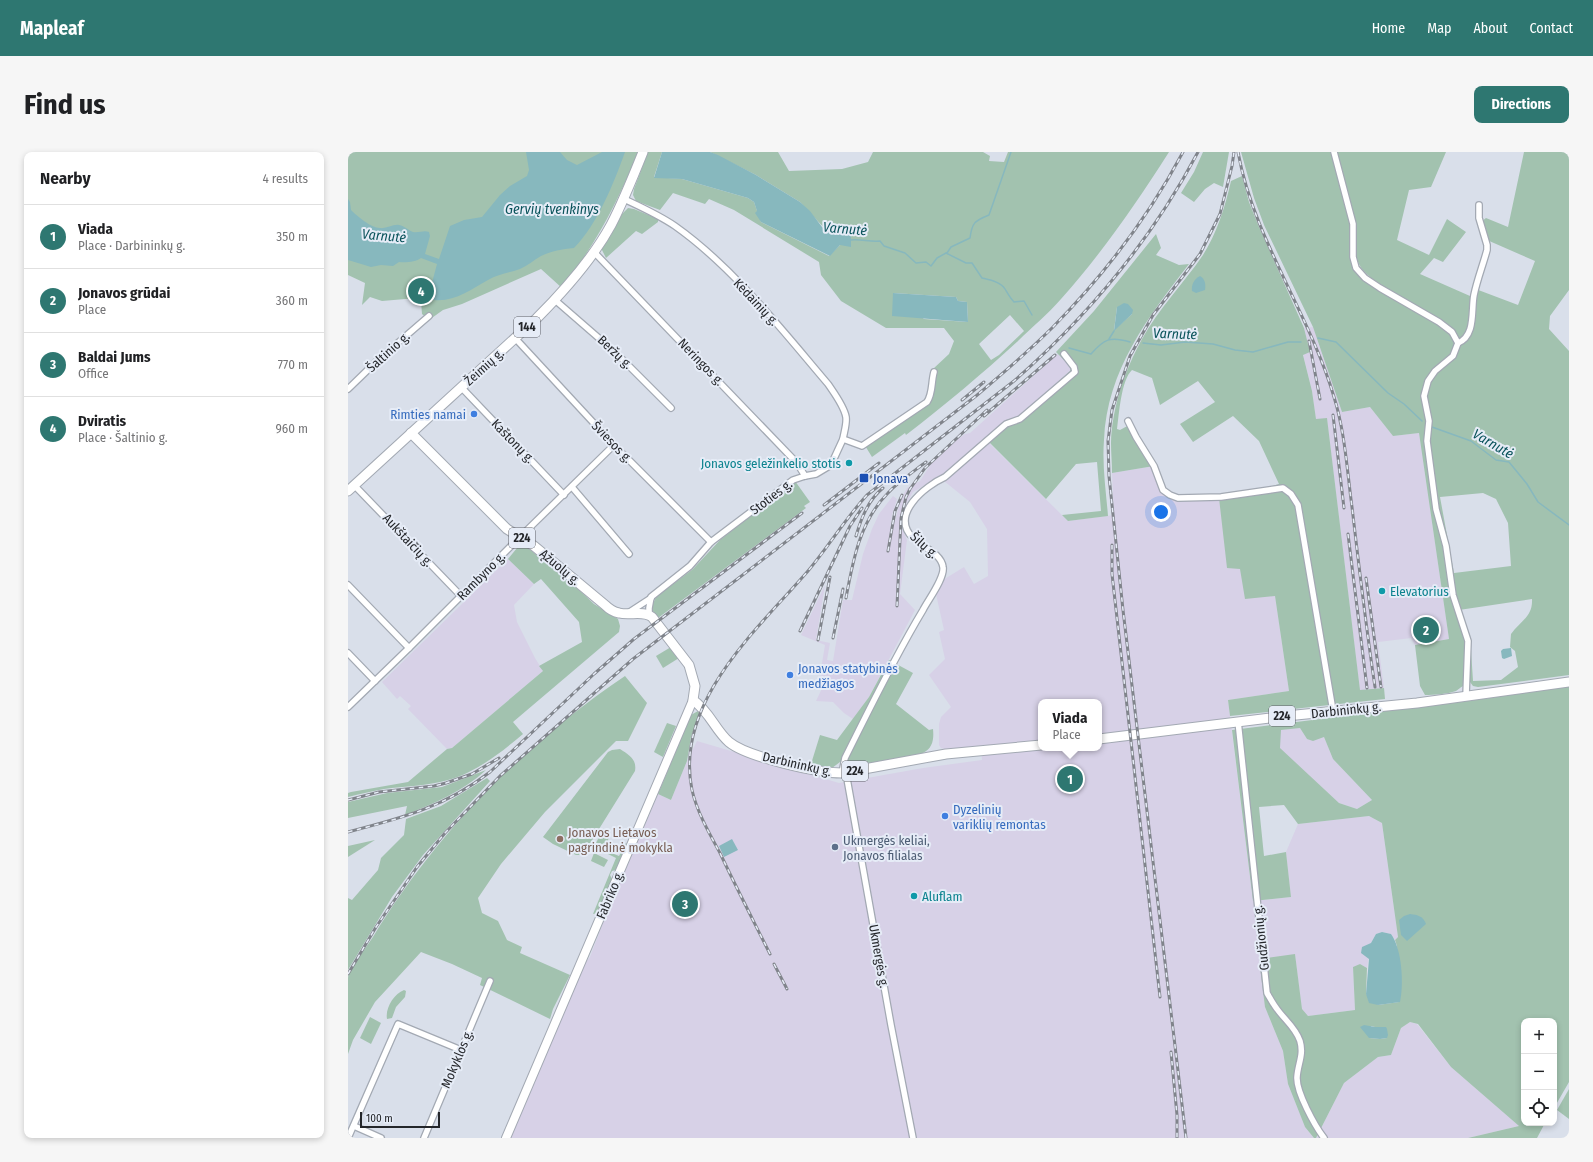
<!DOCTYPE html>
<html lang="en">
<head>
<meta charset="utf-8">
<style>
  :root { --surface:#fff; --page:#f6f6f6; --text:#202124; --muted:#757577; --line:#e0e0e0; --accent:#2e7771 }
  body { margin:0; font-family:"Fira Sans Condensed",sans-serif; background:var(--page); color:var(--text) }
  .controls { position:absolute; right:12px; bottom:12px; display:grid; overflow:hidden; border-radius:8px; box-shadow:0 2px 6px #0003 }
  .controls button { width:36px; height:36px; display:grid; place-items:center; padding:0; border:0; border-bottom:1px solid var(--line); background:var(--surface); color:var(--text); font:20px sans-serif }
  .scale { position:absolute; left:12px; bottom:10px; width:80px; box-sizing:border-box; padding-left:4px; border:2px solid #24262a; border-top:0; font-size:11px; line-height:14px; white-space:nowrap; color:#24262a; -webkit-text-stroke:3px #e6ecf7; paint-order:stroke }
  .you { position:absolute; left:813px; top:360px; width:14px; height:14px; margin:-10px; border:3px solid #fff; border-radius:50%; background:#1a73e8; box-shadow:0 0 0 6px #1a73e833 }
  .badge { display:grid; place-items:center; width:26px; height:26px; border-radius:50%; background:var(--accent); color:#fff; font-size:13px; font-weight:700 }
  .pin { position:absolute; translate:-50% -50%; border:2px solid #fff; box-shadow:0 1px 4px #0006 }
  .popup { position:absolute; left:690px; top:547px; width:64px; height:52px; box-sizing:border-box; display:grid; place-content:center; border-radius:8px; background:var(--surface); filter:drop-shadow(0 1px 3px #0005); font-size:13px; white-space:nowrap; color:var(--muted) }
  .popup b { font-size:15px; color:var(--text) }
  .popup::after { content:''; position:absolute; left:50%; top:100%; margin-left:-8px; border:8px solid transparent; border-top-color:var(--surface) }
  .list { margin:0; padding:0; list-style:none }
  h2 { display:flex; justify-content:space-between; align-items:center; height:52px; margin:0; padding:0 16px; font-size:17px }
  h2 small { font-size:13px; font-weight:400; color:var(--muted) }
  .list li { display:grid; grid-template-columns:26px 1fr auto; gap:12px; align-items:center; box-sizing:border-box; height:64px; padding:0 16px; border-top:1px solid var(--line) }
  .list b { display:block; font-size:15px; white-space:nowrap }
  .list p { margin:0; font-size:13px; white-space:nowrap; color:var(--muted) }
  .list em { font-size:13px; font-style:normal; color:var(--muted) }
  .icon { flex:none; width:22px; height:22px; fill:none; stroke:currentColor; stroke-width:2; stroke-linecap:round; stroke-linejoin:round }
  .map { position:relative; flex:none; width:1221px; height:986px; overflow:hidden; border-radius:8px }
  header { display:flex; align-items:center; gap:24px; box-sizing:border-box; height:56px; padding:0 20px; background:var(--accent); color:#fff }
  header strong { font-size:19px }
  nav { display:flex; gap:22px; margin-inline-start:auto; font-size:14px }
  .intro { display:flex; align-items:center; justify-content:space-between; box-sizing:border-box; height:96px; padding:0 24px }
  h1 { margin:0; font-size:28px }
  .button { padding:10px 18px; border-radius:8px; background:var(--accent); color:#fff; font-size:14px; font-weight:700 }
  main { display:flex; gap:24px; padding:0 24px }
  aside { flex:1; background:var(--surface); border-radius:8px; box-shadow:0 2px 6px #0003 }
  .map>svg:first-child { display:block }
  .industrial { fill:#d7d1e7; fill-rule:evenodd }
  .green { fill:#a2c2af; fill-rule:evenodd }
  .water { fill:#87b8be }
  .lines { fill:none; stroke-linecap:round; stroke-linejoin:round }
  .stream { stroke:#87b8be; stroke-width:1.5 }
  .street-casing { stroke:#a3a9b3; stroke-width:8 }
  .secondary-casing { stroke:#a3a9b3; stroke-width:10 }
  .primary-casing { stroke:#a3a9b3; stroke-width:11 }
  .street { stroke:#fff; stroke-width:5.5 }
  .secondary { stroke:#fff; stroke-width:8 }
  .primary { stroke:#fff; stroke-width:9 }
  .rail-casing { stroke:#80848b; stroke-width:3 }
  .rail { stroke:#e6ecf7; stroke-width:1.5; stroke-dasharray:4.5; stroke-linecap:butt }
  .shop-dot { fill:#3f7fe0; stroke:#e6ecf7; stroke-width:1.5 }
  .culture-dot { fill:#0f9aa8; stroke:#e6ecf7; stroke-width:1.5 }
  .transit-dot { fill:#1a4fb4; stroke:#e6ecf7; stroke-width:1.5 }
  .education-dot { fill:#8d6e63; stroke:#e6ecf7; stroke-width:1.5 }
  .service-dot { fill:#5c6f8a; stroke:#e6ecf7; stroke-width:1.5 }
  .labels { text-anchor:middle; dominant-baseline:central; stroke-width:4; stroke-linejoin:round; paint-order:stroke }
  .shield { fill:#e6ecf7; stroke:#5e6168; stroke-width:1 }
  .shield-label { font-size:12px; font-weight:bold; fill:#24262a }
  .street-label { font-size:13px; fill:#24262a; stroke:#e6ecf7 }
  .shop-label { font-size:13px; fill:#366cbe; stroke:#e6ecf7; text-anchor:start }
  .culture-label { font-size:13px; fill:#0d838f; stroke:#e6ecf7; text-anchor:start }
  .transit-label { font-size:13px; fill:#164399; stroke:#e6ecf7; text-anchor:start }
  .education-label { font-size:13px; fill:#785e54; stroke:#e6ecf7; text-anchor:start }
  .service-label { font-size:13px; fill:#4e5e75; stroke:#e6ecf7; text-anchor:start }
  .water-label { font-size:14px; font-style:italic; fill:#0a535b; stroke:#e6ecf7 }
</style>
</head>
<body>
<header>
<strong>Mapleaf</strong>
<nav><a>Home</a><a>Map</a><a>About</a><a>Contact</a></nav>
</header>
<div class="intro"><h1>Find us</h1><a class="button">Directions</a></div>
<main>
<aside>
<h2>Nearby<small>4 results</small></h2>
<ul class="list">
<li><span class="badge">1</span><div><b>Viada</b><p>Place · Darbininkų g.</p></div><em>350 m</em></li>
<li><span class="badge">2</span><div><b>Jonavos grūdai</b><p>Place</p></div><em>360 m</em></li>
<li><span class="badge">3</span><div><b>Baldai Jums</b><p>Office</p></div><em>770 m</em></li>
<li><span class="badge">4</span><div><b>Dviratis</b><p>Place · Šaltinio g.</p></div><em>960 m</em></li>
</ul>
</aside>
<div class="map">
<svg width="1221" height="986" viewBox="0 0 1221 986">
  <rect width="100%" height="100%" fill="#d9dfea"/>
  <!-- industrial -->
  <g class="industrial">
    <polygon points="965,175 994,260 1022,255 1045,284 1071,281 1101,487 1067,493 1063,486 1030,490 1036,536 1012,539 979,267 968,267 964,239 955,202 962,200 956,176"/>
    <path d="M710,202L723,215L722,219L672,264L658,268L637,287L720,369L766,363L764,321L806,314L811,329L822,343L871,346L892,417L927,444L941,539L880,548L905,749L943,745L938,700L950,672L1021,664L1034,671L1050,785L1047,788L1043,782L1034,780L1028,782L1023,791L1019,816L1012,812L1005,816L1007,858L960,864L954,858L947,802L917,855L935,899L940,932L957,975L966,986H163L236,812L242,805L257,766L310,642L323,648L339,609L349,589L491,631L575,616L634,608L633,594L597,597L593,596L591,593V572L593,565L603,555L581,523L597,507L591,480L596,478L588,442L595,428L616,415L626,432L640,424L639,377L622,350L591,325L565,340L559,350L555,364L554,376L559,388L552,442L567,458L521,545L505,567L496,561L485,550L468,549L479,526L472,523L477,493L453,483L477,433L468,488L482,491L479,508L485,509L495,448H504L515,402L524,377L531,362L545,344L549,347L544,363L542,378L544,379L553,347L559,336L572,329L583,312L610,287L617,282L622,281ZM693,550H751V596H693Z"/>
    <polygon points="160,407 186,432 166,453 169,470 187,506 195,519 104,596 99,597 60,557 63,554 52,544 49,547 34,530"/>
    <polygon points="952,576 959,587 976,585 985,607 1024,648 1009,657 991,651 931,596 932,578"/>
    <polygon points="1062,870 1069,872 1103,915 1171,974 1120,986 968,986 996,931 1030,905 1043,903 1053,876"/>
  </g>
  <!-- green -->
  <g class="green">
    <path d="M0,0H290C270,50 247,93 214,136L193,117L114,152L95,158L81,168L74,162L73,149L69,146L34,149L22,145L14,153L17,131L0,123Z"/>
    <path d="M300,0H314L306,25L334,27L400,46L406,50L413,70L481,104L492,93L452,50L408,23L362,0H430L441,19L494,17L520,10L525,0H635L642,4L641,9L656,10L660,0H821C788,52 754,101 713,147C700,162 684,175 670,189C634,222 597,253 558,283L557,281L524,305L516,292L576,250L582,241V226L585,217L601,202L606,189L596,176H538L493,149L473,123L471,110L386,58L361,47L357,52L325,41L312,58L288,49L285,43L286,37ZM545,141L608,145L610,149L619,150L620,170L576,167ZM662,163L676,179L651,203L643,208L631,192Z"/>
    <polygon points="855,0 881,0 875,35 866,31 857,37 846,50 833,41 846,20"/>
    <path d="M893,0H1098L1083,35L1061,38L1049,88L1081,103L1099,67L1118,80L1095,110L1086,106L1072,122L1122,144L1125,136L1170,153L1187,109L1139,88L1133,70L1138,66L1160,75L1176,0H1221V138L1202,164L1201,177L1221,199V523L1130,535L1125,534L1122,530C1116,532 1113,536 1108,539C1099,542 1086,543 1077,543L1072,534L1067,493L1101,487L1071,281L1045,284L1022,255L994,260L965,175L916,73L906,46ZM1007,73C1009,82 1007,92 1008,102C1010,122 1032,131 1047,142C1034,135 1004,123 1003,108C1002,97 1004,87 1002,76ZM1135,341L1148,347L1160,371L1163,414L1106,421L1092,345ZM1184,447C1185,465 1172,469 1163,482L1162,495L1167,499L1170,515L1153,528L1125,529L1122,483L1111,458Z"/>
    <path d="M894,24L901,50L911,75L956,176L962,200L955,203L964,239L968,267L979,266L1012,538L1036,536L1037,547L882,564L880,548L941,539L927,444L897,447L892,417L879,416L871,346L912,338L931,332L911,289L885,264L845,290L832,272L867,250L850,229L812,253L804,226L784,218C773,228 771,263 769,277L772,278L783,272L806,314L764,321C764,311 763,301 763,291C764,255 777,218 794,187C811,156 836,131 855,103C869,81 877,55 883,29Z"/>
    <polygon points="280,56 286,57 310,67 310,70 294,82 288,79 258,106 254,98 254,96 263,83 274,62"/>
    <path d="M808,82L813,96L808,103L831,113L841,112C800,165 759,218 756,288C754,313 758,339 760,364L720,369L714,363L753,359L749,310L728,312L698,347L637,286L658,268L672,264L722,219L723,215L708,200L746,159ZM769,155L784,162L766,178Z"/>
    <polygon points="447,329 462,350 456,354 458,356 310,466 304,458 304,454 308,445 345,417 372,388"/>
    <path d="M175,394L180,396L227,434L246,452L270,467L272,474L271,480L165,570L175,582C152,601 129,620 100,628C79,634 57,634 36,637C24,639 12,642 0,645V641L3,640L60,630L99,597L104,596L195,519L191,514L234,490L231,470L193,427L186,432L160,407L169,396Z"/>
    <polygon points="323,495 331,506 315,516 308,504"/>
    <path d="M541,508L565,521L548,552L581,578L585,577C586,587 585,596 575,601L516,614L506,615L499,610H492L484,616L463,612L472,583L489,588L521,545Z"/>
    <path d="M277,524L299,551L280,589H268L197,660L153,712L130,746L134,761L150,769L159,788L174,795L172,801L222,823L205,857L202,867L132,833L134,826L104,812L73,800L27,850L5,888L0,902C0,885 0,868 0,851C0,843 0,834 0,826C1,818 19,794 25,785C88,681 176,592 277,524Z"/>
    <path d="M1221,533V930L1206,956V869H1176V971H1197L1189,986H1120L1171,974L1103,915L1070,872L1062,870L1053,876L1043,903L1030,905L996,931L968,986H966L957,975L940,932L935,899L917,855L911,807L947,802L954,857L960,864L1007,858L1005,815L1012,812L1019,816L1018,842L1030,853L1051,850L1049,794L1047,788L1050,785L1034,671L1021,664L950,672L936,653L911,655L916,704L938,700L943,745L905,749L884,578L1142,546ZM952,576L959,587L965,589L976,585L985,607L1024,648L1009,657L991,651L932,596L933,578ZM1023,874L1027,875H1037L1039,886L1032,887L1021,886Z"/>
    <polygon points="350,559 352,560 343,585 339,609 323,648 310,642 343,563"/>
    <polygon points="319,571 328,574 315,605 306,600"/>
    <path d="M272,597C281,603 289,607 287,619L238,698L231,703H228L205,692L195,685L260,600L264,598Z"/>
    <path d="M138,618C116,639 85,652 57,663L59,654L0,666V650L39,641L94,635Z"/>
    <polygon points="139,626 142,629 75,703 44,745 0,818 0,746 4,748 30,718 33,706 56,683 58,667 93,654"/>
    <polygon points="254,679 262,683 256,698 271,704 278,691 279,692 268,718 264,719 262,723 264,727 249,761 245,762 268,706 246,695"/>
    <polygon points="27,688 0,705 0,694"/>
    <polygon points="246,701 260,708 256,715 243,709"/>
    <path d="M56,838L58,839L57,845L48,855L44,866L39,867C37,856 46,842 56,838Z"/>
    <polygon points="22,865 33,871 23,892 12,886"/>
    <polygon points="1221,937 1221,967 1209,958"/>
  </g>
  <!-- water -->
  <g class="water">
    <path d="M178,0H212L219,8L229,13L254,0H277C266,31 249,73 226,96C214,97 204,99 193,104C186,108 179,114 172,117C161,121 150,122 140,128C122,138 107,150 86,148L81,142L89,112L73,106C68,110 57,111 51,110L45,114L33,113L23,115L0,108V47L2,50L3,58C9,64 23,76 32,76C38,77 45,72 51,73C57,74 60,78 65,80C71,81 76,78 81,80L82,84L77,102L91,107L102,74L116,68L134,65L152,43L162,34L179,24L181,18Z"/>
    <polygon points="314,0 362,0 370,3 408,23 452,50 462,59 474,75 481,80 497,80 503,83 503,95 492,93 482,104 413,70 407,61 409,59 406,50 400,46 334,27 306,26"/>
    <path d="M852,124C857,127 858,132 857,138L848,141L844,139C843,133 846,127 852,124Z"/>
    <polygon points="545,141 608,145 610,149 619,150 620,170 544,164"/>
    <polygon points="776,151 780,152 785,158 784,162 766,179 769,155"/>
    <polygon points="1163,496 1164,504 1156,507 1154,506 1153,499 1155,497"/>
    <polygon points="384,687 390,698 376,705 371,694"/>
    <path d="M1062,762C1070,763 1075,764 1078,772L1059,789L1053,783L1051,768L1056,764Z"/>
    <path d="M1034,780L1043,782C1054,797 1056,832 1052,850L1030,853L1021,851L1018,842L1021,807L1013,801L1014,795L1023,791L1028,782Z"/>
    <polygon points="1016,873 1027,875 1038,875 1039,877 1040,883 1039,886 1032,887 1021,886 1012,875"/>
  </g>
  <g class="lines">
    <!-- stream -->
    <g class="stream">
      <path d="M503,88C513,87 522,90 532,89L536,94L557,101L568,111L578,110L583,114L589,106L598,101L618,111H624L634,126C642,128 653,130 657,137C660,142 662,146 666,150L676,149L684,163"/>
      <path d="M599,101L603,95L622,86C624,71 626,69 641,63L663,0"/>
      <polyline points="970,186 988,190 1040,241 1056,252 1074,269"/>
      <polyline points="761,187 766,179"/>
      <polyline points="795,191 813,193 837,190 865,192 887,198 905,200 940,190 953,190"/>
      <path d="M721,196L743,202C756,187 762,184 782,190"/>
      <polyline points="1084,275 1123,289 1148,308 1161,310 1179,332 1190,350 1221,373"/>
    </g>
    <!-- street casing -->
    <g class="street-casing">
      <g id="street">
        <polyline points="986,0 1005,72 1005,105 1008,116 1017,126 1032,136 1091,170 1104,180 1110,191"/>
        <path d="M276,47C293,55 311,63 327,74C385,115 434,178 480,232C486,241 496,254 498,265C499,272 496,280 495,287"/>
        <polyline points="246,100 449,311 457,324"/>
        <polyline points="207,148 268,201 323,256"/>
        <polyline points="167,186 266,293 363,390"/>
        <polyline points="113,235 216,343"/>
        <polyline points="0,237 30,208 81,164"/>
        <polyline points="780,269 788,285 806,314 815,338 822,343 830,346 873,345 935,336 943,342 950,353 985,559"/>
        <polyline points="6,333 113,444"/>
        <polyline points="224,335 281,402"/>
        <polyline points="0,433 61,496"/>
        <polyline points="280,461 303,446"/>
        <path d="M301,462V456L303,445L342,414L363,390L445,328L457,324L468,322L483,313L495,287L514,294L579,250C585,241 583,231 586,220"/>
        <polyline points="0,501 27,529"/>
        <path d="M1118,544L1120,489L1105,443L1098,394L1088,357L1079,289L1081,269L1076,244L1080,229L1087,219L1105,204L1110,191C1128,184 1123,158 1126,143C1129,128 1135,113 1139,98V93L1131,66V53"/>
        <polyline points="0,555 61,496 172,385 266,293"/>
        <path d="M890,569L919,841C922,846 925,852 929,857C936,867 948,876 952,889C956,903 950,911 949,925C948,940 967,974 976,986"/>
        <path d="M494,621L497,606C522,556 546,506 575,458C580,448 597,426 595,415C593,401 574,395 565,386C541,363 577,334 597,325L658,272L672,267L727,220L726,215L716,202"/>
        <polyline points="498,621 543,873 565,986"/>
        <polyline points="6,974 33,986"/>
        <polyline points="0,986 50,872 113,898"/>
        <polyline points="76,986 142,829"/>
      </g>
    </g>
    <!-- secondary casing -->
    <g class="secondary-casing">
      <polyline id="secondary" points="158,986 345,548"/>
    </g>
    <!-- primary casing -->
    <g class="primary-casing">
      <g id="primary">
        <path d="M63,281L159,377L186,394L257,453C261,457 266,460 271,461C282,464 295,458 304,465L341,513L347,534L345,548C362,560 367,578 381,590C399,605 470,621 494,621L598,602L693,593"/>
        <path d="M0,339L189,166C217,138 244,108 263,73C275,50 285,25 295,0"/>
        <polyline points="751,587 938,564 1069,551 1221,530"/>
      </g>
    </g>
    <!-- street -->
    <use href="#street" class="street"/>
    <!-- secondary -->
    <use href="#secondary" class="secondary"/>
    <!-- primary -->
    <use href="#primary" class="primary"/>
    <!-- rail casing -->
    <g class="rail-casing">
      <g id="rail">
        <path d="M890,0C906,88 961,160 986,245C997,280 999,318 1004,355C1011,415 1018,475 1027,535"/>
        <polyline points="961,189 972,247"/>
        <polyline points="614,248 636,230"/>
        <polyline points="985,263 996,356"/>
        <polyline points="636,264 707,203"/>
        <polyline points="476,353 531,311"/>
        <polyline points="1000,382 1019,536"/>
        <path d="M508,384C513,367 520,348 535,336"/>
        <polyline points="764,393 764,422 812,845"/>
        <polyline points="540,399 547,359 554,343"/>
        <polyline points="1018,426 1033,535"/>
        <path d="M498,446C505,408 512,369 540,341C551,329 565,320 578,310"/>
        <polyline points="549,454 553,366 558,345 562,337 577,316 639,258"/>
        <polyline points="452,479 502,374 514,356"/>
        <polyline points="485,486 495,437"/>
        <polyline points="470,488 482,425"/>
        <polyline points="0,648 31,640 86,634 98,631 124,622 151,606"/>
        <path d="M0,680C54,666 97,655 142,620L246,522L286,487L454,361"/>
        <path d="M422,802C405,768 388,735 372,701C361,681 349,660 344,638C326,550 409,478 460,419C481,394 497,367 519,343L666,229C740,164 804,87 850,0"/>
        <polyline points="426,812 439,837"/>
        <path d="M0,822L28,775L69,715L97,681L152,624L285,507L628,244C654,222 680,200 705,175C755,124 801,64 835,0"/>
        <polyline points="823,900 829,963 829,986"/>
        <polyline points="838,986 775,458 761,324 760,289 764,258 782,204 805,163 852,102 872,62 884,14 886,0"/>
      </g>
    </g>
    <!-- rail -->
    <use href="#rail" class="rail"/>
  </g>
  <!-- markers -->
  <g class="shop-dot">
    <circle cx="126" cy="262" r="4"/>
    <circle cx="442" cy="523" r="4"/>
    <circle cx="597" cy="664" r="4"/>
  </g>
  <g class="culture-dot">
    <circle cx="501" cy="311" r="4"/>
    <circle cx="1034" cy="439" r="4"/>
    <circle cx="566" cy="744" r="4"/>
  </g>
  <rect class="transit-dot" x="511" y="321" width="10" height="10" rx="2"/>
  <circle class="education-dot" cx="212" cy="687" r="4"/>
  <circle class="service-dot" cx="487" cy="695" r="4"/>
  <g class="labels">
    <!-- shield labels -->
    <g class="shield">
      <rect x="166" y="165" width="26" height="20" rx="3"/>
      <rect x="161" y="376" width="26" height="20" rx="3"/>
      <rect x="921" y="554" width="26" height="20" rx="3"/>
      <rect x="494" y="609" width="26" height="20" rx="3"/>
    </g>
    <g class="shield-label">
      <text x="179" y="175">144</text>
      <text x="174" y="386">224</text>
      <text x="934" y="564">224</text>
      <text x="507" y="619">224</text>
    </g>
    <!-- street labels -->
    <g class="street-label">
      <text transform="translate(408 150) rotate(47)">Kėdainių g.</text>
      <text transform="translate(40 200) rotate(-42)">Šaltinio g.</text>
      <text transform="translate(267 200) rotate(43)">Beržų g.</text>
      <text transform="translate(353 210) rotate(46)">Neringos g.</text>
      <text transform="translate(136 215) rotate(-42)">Žeimių g.</text>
      <text transform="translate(165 289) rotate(46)">Kaštonų g.</text>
      <text transform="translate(264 290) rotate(46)">Šviesos g.</text>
      <text transform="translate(423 345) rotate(-37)">Stoties g.</text>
      <text transform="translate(60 388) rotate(47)">Aukštaičių g.</text>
      <text transform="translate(576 393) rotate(42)">Šilų g.</text>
      <text transform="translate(212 415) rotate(40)">Ąžuolų g.</text>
      <text transform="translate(133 424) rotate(-45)">Rambyno g.</text>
      <text transform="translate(998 558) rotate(-6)">Darbininkų g.</text>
      <text transform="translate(449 612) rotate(13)">Darbininkų g.</text>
      <text transform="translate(262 743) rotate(-67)">Fabriko g.</text>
      <text transform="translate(913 786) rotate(-96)">Gudžionių g.</text>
      <text transform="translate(531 804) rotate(80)">Ukmergės g.</text>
      <text transform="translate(109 907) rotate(-67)">Mokyklos g.</text>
    </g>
    <!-- shop labels -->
    <g class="shop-label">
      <text x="118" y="262" text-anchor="end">Rimties namai</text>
      <text x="450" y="516">Jonavos statybinės<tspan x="450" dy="15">medžiagos</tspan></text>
      <text x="605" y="657">Dyzelinių<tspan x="605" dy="15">variklių remontas</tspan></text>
    </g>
    <!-- culture labels -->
    <g class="culture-label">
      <text x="493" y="311" text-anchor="end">Jonavos geležinkelio stotis</text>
      <text x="1042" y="439">Elevatorius</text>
      <text x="574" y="744">Aluflam</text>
    </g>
    <!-- transit labels -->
    <g class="transit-label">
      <text x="525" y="326">Jonava</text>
    </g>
    <!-- education labels -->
    <g class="education-label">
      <text x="220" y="680">Jonavos Lietavos<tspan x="220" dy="15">pagrindinė mokykla</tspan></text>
    </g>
    <!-- service labels -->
    <g class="service-label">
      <text x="495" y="688">Ukmergės keliai,<tspan x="495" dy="15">Jonavos filialas</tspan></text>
    </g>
    <!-- water labels -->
    <g class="water-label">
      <text x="204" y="57">Gervių tvenkinys</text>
      <text transform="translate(497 77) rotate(5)">Varnutė</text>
      <text transform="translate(36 84) rotate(5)">Varnutė</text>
      <text transform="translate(827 182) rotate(2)">Varnutė</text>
      <text transform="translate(1145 292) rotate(30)">Varnutė</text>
    </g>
  </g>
</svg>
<div class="controls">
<button>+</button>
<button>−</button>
<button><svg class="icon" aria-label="locate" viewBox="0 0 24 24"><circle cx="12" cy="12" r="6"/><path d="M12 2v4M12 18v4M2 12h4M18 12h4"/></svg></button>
</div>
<div class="scale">100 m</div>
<div class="you"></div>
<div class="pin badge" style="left:722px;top:627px">1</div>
<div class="popup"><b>Viada</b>Place</div>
<div class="pin badge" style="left:1078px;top:478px">2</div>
<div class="pin badge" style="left:337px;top:752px">3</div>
<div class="pin badge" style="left:73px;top:139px">4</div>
</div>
</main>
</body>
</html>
